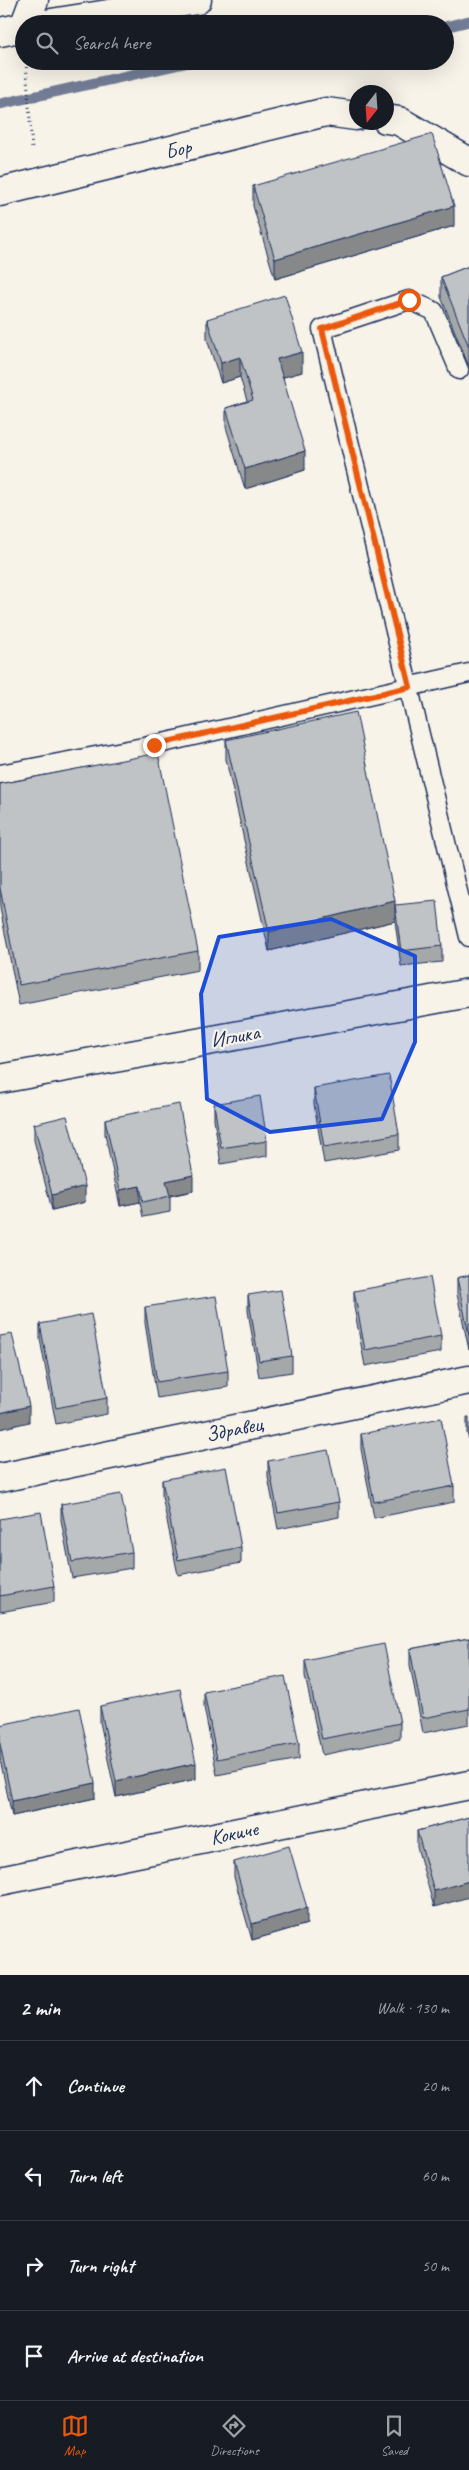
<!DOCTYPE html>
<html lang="en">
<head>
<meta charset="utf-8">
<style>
  :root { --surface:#171b24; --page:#20242c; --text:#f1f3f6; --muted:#9ea1a6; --line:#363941; --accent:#ea580c }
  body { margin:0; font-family:Caveat,sans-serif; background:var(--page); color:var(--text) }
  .compass { position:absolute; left:349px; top:85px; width:45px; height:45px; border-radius:50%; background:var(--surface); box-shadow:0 5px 20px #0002; rotate:197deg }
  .stop { position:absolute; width:15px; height:15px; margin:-11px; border:4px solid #ea580c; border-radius:50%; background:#fff }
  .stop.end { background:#ea580c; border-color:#fff; box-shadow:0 1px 5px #0008 }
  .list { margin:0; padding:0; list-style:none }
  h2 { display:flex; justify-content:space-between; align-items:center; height:65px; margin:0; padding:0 20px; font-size:21px }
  h2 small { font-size:16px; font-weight:400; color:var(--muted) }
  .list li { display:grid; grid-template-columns:32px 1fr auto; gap:15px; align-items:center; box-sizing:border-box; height:90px; padding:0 20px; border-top:1px solid var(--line) }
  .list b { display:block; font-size:19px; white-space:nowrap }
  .list em { font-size:16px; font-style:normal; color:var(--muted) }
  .icon { flex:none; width:28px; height:28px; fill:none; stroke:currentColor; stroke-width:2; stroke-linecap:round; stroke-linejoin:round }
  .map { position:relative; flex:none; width:469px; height:1975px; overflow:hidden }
  .search { position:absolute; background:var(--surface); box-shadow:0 5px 20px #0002; left:15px; right:15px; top:15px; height:55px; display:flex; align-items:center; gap:12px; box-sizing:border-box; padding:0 18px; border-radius:28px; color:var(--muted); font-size:19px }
  .sheet { height:425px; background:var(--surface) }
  nav { display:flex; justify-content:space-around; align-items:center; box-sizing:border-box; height:70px; border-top:1px solid var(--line); background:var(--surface); font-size:14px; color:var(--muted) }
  nav a { display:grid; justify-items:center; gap:2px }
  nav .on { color:var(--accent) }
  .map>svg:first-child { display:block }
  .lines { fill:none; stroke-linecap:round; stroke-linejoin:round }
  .stream { stroke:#727c95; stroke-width:11 }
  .service-casing { stroke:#1b2f5e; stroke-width:21 }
  .minor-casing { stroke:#1b2f5e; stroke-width:31 }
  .path { stroke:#1b2f5e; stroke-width:3; stroke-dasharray:1 4; stroke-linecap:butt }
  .service { stroke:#f7f3e8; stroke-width:18 }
  .minor { stroke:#f7f3e8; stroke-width:28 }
  .wall { fill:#a5a8a9; stroke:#1b2f5e }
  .shaded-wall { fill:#86888a; stroke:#1b2f5e }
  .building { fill:#c0c3c5; stroke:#1b2f5e }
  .route { stroke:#ea580c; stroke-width:6 }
  .marked { fill:#1d4ed8; fill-opacity:0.2; stroke:#1d4ed8; stroke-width:4; stroke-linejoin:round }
  .labels { text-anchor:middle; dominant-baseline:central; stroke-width:4.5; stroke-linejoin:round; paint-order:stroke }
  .street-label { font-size:21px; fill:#1b2f5e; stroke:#f7f3e8 }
</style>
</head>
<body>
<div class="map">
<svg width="469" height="1975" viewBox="0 0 469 1975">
  <rect width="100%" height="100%" fill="#f7f3e8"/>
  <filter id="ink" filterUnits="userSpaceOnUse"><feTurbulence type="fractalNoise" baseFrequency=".02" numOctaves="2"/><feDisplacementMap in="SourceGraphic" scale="10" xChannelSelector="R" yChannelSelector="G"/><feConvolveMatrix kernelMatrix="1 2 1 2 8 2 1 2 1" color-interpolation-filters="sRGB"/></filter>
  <g filter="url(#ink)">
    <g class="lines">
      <!-- stream -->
      <g class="stream">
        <polyline points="445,27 469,21"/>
        <polyline points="0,104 194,61"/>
      </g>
      <!-- service casing -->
      <g class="service-casing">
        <g id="service">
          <polyline points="459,370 434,311 409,300 322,329 469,937"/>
          <polyline points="0,774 154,745 469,673"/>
        </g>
      </g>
      <!-- minor casing -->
      <g class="minor-casing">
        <g id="minor">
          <polyline points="25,24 34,0"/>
          <polyline points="45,24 197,0"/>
          <polyline points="0,32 24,27"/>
          <polyline points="386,119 399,121 469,162"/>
          <polyline points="0,192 326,112 356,116"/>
          <polyline points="0,1079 469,993"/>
          <polyline points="0,1478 469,1380"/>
          <polyline points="0,1881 469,1785"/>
        </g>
      </g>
      <!-- path -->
      <polyline class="path" points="26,62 32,150"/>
      <!-- service -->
      <use href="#service" class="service"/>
      <!-- minor -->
      <use href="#minor" class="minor"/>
    </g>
    <!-- wall -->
    <g class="wall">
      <polygon points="253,186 454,226 275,279 253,206"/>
      <polygon points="469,266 469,367 441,297 441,277"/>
      <polygon points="207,319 302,372 283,377 305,470 245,489 226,427 226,408 247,401 240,377 221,383 207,339"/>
      <polygon points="226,740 395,905 442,946 442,962 401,966 395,921 269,951 226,760"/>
      <polygon points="0,784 198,951 198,970 19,1005 0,908"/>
      <polygon points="314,1088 399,1134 399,1150 324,1163 314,1104"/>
      <polygon points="214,1104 267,1141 267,1156 221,1164 214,1119"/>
      <polygon points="105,1119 193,1191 170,1196 170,1212 143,1217 140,1202 120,1206 105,1134"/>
      <polygon points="34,1124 85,1202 52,1210 34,1140"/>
      <polygon points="469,1275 469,1350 457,1294 457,1278"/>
      <polygon points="354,1291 441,1336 441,1352 365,1366 354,1307"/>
      <polygon points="248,1295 292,1356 292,1372 259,1377 248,1311"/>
      <polygon points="145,1307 228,1371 228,1387 157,1398 145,1323"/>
      <polygon points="40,1324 107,1398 107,1414 56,1424 40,1339"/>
      <polygon points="467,1417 469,1417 469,1440 467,1433"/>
      <polygon points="361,1434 454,1486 454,1502 374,1518 361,1449"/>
      <polygon points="268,1461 339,1502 339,1517 278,1529 268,1477"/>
      <polygon points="162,1480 241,1547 241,1563 178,1575 162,1496"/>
      <polygon points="61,1504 132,1552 132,1568 72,1578 61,1520"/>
      <polygon points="0,1519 54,1586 54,1602 0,1612"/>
      <polygon points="469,1638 469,1724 423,1733 410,1665 410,1649"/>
      <polygon points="305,1660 400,1723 400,1739 322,1755 305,1676"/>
      <polygon points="204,1692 299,1743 299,1759 217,1775 204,1707"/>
      <polygon points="100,1706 196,1779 116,1797 100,1722"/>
      <polygon points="0,1725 95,1798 12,1816 0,1759"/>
      <polygon points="469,1817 434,1907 417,1847 417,1831"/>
      <polygon points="234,1862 307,1924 252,1940 234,1877"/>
    </g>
    <!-- shaded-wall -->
    <g class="shaded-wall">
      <polygon points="454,206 454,226 275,279 275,259"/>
      <polygon points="302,352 302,372 277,379 277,359"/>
      <polygon points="240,357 240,377 221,383 221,363"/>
      <polygon points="305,451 305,470 245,489 245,469"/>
      <polygon points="395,901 395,921 269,951 269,932"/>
      <polygon points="193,1175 193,1191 166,1196 166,1181"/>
      <polygon points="85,1186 85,1202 52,1210 52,1195"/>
      <polygon points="140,1186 140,1202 120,1206 120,1190"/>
      <polygon points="29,1406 29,1422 0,1429 0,1413"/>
      <polygon points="196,1763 196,1779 116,1797 116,1781"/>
      <polygon points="95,1783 95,1798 12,1816 12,1801"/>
      <polygon points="469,1881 469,1897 434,1907 434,1891"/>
      <polygon points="307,1908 307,1924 252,1940 252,1924"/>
    </g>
    <!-- building -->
    <g class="building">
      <polygon points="432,134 454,206 275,259 253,186"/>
      <polygon points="469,266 469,347 441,277"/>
      <polygon points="285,295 302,352 277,359 305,451 245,469 226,408 253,400 240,357 221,363 207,319"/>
      <polygon points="356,712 395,901 269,932 226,740"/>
      <polygon points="158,753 198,951 19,985 0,888 0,784"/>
      <polygon points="437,901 442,946 401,951 395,905"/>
      <polygon points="389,1075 399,1134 324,1147 314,1088"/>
      <polygon points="260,1096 267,1141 221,1148 214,1104"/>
      <polygon points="179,1104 193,1175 166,1181 170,1196 143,1202 140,1186 120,1190 105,1119"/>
      <polygon points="67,1116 85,1186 52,1195 34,1124"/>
      <polygon points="469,1275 469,1335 457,1278"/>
      <polygon points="430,1277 441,1336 365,1350 354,1291"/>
      <polygon points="281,1290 292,1356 259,1361 248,1295"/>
      <polygon points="216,1296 228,1371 157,1382 145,1307"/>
      <polygon points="91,1314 107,1398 56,1408 40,1324"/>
      <polygon points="12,1334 29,1406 0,1413 0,1336"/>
      <polygon points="441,1418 454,1486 374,1502 361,1434"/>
      <polygon points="328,1450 339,1502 278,1513 268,1461"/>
      <polygon points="226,1467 241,1547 178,1560 162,1480"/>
      <polygon points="121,1494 132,1552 72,1562 61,1504"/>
      <polygon points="41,1512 54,1586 0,1596 0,1519"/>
      <polygon points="469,1638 469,1709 423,1718 410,1649"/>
      <polygon points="384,1644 400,1723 322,1739 305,1660"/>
      <polygon points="285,1676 299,1743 217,1759 204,1692"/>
      <polygon points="180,1689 196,1763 116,1781 100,1706"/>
      <polygon points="79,1708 95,1783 12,1801 0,1744 0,1725"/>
      <polygon points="469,1817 469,1881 434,1891 417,1831"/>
      <polygon points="289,1846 307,1908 252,1924 234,1862"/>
    </g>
  </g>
  <g class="lines" filter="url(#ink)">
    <!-- route -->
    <polyline class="route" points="154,745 410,687 322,329 409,300"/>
  </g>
  <!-- marked area -->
  <path class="marked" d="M331,919L415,956V1042L382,1119L270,1132L207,1099L201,994L219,937Z"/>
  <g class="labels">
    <!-- street labels -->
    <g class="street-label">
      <text transform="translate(178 149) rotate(-14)">Бор</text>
      <text transform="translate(235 1036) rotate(-10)">Иглика</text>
      <text transform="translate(234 1429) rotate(-12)">Здравец</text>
      <text transform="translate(234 1833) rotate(-12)">Кокиче</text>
    </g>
  </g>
</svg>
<svg class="compass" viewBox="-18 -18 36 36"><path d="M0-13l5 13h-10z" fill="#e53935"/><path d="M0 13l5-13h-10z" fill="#9ea1a6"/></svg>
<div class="stop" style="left:409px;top:300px"></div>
<div class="stop end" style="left:154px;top:745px"></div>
<div class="search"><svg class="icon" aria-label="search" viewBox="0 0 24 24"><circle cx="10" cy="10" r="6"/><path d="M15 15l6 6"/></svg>Search here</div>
</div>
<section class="sheet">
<h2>2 min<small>Walk · 130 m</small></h2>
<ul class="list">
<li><svg class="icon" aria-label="ahead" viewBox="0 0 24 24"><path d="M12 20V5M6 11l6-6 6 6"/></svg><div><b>Continue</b></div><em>20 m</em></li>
<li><svg class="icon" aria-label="left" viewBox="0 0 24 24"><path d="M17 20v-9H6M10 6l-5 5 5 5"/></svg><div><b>Turn left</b></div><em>60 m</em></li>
<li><svg class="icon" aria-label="right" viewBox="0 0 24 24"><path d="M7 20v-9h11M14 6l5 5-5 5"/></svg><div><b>Turn right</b></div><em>50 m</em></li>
<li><svg class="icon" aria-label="arrive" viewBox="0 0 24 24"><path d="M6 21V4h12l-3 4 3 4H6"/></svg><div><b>Arrive at destination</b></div></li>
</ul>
</section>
<nav>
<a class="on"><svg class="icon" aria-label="map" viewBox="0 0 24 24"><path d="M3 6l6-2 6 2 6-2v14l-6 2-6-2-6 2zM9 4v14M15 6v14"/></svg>Map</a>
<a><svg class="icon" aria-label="directions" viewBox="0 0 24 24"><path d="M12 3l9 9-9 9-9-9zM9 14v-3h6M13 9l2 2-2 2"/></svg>Directions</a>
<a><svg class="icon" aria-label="saved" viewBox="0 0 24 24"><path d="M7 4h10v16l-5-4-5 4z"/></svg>Saved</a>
</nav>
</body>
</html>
